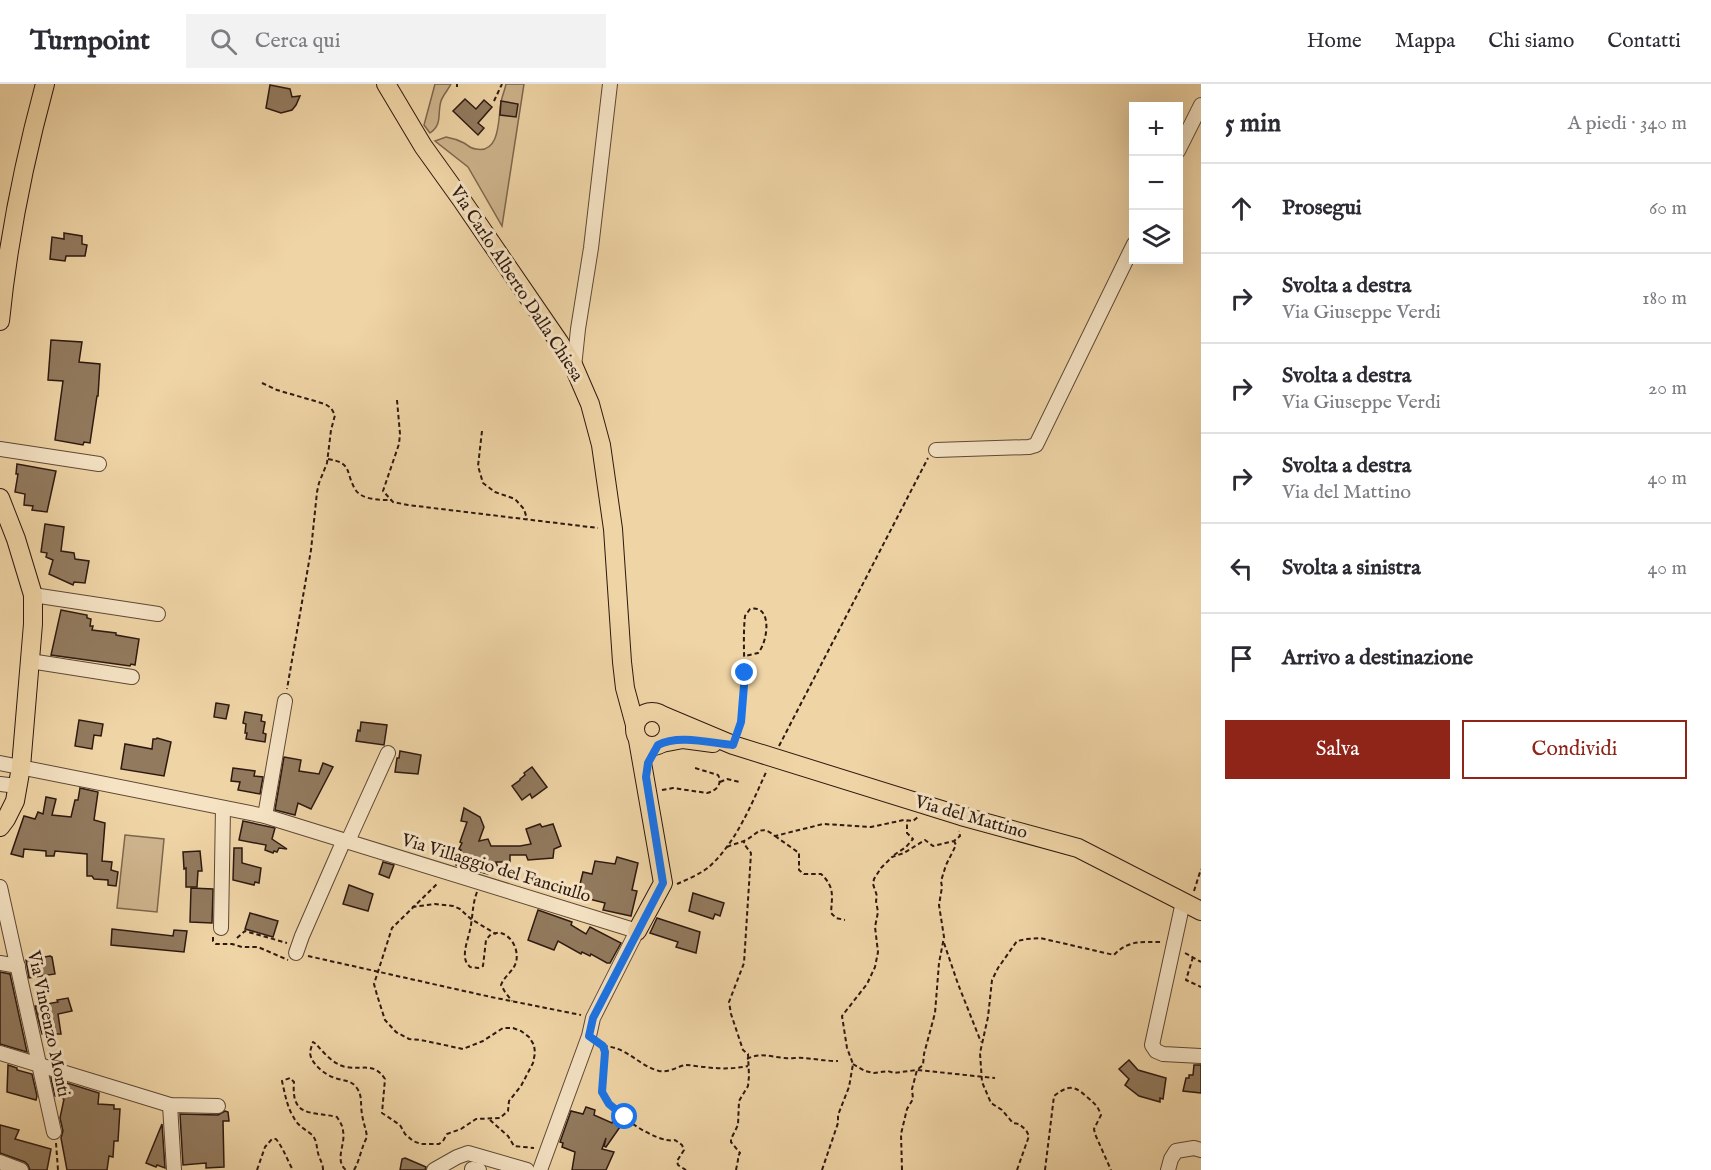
<!DOCTYPE html>
<html lang="it">
<head>
<meta charset="utf-8">
<style>
  :root { --surface:#fff; --page:#f2f2f3; --text:#2b2b33; --muted:#7c7c81; --line:#e1e1e2; --accent:#8f2418 }
  body { margin:0; font-family:"IM FELL English",serif; background:var(--page); color:var(--text) }
  .controls { position:absolute; right:18px; top:18px; display:grid; overflow:hidden; border-radius:0px; box-shadow:0 6px 24px #0002 }
  .controls button { width:54px; height:54px; display:grid; place-items:center; padding:0; border:0; border-bottom:2px solid var(--line); background:var(--surface); color:var(--text); font:30px sans-serif }
  .stop { position:absolute; width:18px; height:18px; margin:-14px; border:4px solid #1a73e8; border-radius:50%; background:#fff }
  .stop.end { background:#1a73e8; border-color:#fff; box-shadow:0 2px 6px #0008 }
  .list { margin:0; padding:0; list-style:none }
  h2 { display:flex; justify-content:space-between; align-items:center; height:78px; margin:0; padding:0 24px; font-size:26px }
  h2 small { font-size:20px; font-weight:400; color:var(--muted) }
  .list li { display:grid; grid-template-columns:39px 1fr auto; gap:18px; align-items:center; box-sizing:border-box; height:90px; padding:0 24px; border-top:2px solid var(--line) }
  .list b { display:block; font-size:22px; white-space:nowrap }
  .list p { margin:0; font-size:20px; white-space:nowrap; color:var(--muted) }
  .list em { font-size:20px; font-style:normal; color:var(--muted) }
  .actions { display:flex; gap:12px; padding:18px 24px }
  .actions a { flex:1; padding:14px 0; border:2px solid var(--accent); border-radius:0px; text-align:center; font-size:21px; color:var(--accent) }
  .actions .main { background:var(--accent); color:#fff }
  .icon { flex:none; width:33px; height:33px; fill:none; stroke:currentColor; stroke-width:2; stroke-linecap:round; stroke-linejoin:round }
  .map { position:relative; flex:none; width:1201px; height:1086px; overflow:hidden }
  header { display:flex; align-items:center; gap:36px; box-sizing:border-box; height:84px; padding:0 30px; background:var(--surface); border-bottom:2px solid var(--line) }
  header strong { font-size:28px }
  nav { display:flex; gap:33px; margin-inline-start:auto; font-size:21px }
  .search { width:420px; height:54px; background:var(--page); display:flex; align-items:center; gap:15px; box-sizing:border-box; padding:0 21px; border-radius:0px; color:var(--muted); font-size:22px }
  main { display:flex }
  aside { flex:1; background:var(--surface) }
  .map>svg:first-child { display:block }
  .green { fill:#ceb48c; stroke:#7e664e; stroke-width:1.5 }
  .building { fill:#927a5e; stroke:#2e1911; stroke-width:1.5 }
  .lines { fill:none; stroke-linecap:round; stroke-linejoin:round }
  .minor-casing { stroke:#5e4836; stroke-width:16 }
  .major-casing { stroke:#2e1911; stroke-width:20 }
  .path { stroke:#2e1911; stroke-width:2; stroke-dasharray:4.5 3; stroke-linecap:butt }
  .minor { stroke:#f5e3c4; stroke-width:14 }
  .major { stroke:#efd4a5; stroke-width:18 }
  .route { stroke:#1a73e8; stroke-width:8 }
  .labels { text-anchor:middle; dominant-baseline:central; stroke-width:6; stroke-linejoin:round; paint-order:stroke }
  .street-label { font-size:18px; fill:#2e1911; stroke:#f5e3c4 }
</style>
</head>
<body>
<header>
<strong>Turnpoint</strong>
<div class="search"><svg class="icon" aria-label="search" viewBox="0 0 24 24"><circle cx="10" cy="10" r="6"/><path d="M15 15l6 6"/></svg>Cerca qui</div>
<nav><a>Home</a><a>Mappa</a><a>Chi siamo</a><a>Contatti</a></nav>
</header>
<main>
<div class="map">
<svg width="1201" height="1086" viewBox="0 0 1201 1086">
  <rect width="100%" height="100%" fill="#efd4a5"/>
  <filter id="stains"><feTurbulence type="fractalNoise" baseFrequency=".00333" numOctaves="4"/><feColorMatrix values="0 0 0 0 .2 0 0 0 0 .09 0 0 0 0 .02 0 0 0 .5 -.17"/></filter>
  <radialGradient id="worn" r=".72"><stop offset=".6" stop-color="#630" stop-opacity="0"/><stop offset="1" stop-color="#630" stop-opacity=".3"/></radialGradient>
  <!-- green -->
  <g class="green">
    <path d="M435,0H451C448,6 443,11 441,17C437,30 443,40 430,49L424,41Z"/>
    <path d="M506,0H524L502,142L468,83L435,57L446,53C452,54 458,56 464,59C468,61 470,65 476,65C501,70 498,33 501,18C502,12 505,6 506,0Z"/>
    <polygon points="125,751 164,755 157,828 117,824"/>
  </g>
  <!-- building -->
  <g class="building">
    <polygon points="270,1 290,5 292,13 300,12 296,21 292,26 281,29 266,24"/>
    <polygon points="465,15 476,25 484,16 492,23 478,39 484,44 478,51 453,27"/>
    <polygon points="501,17 518,20 516,33 500,31"/>
    <polygon points="64,149 82,152 82,160 87,161 85,172 66,172 65,177 50,175 52,153 64,155"/>
    <polygon points="51,256 82,258 79,278 100,280 98,312 97,312 90,359 84,358 83,361 55,356 63,297 48,296"/>
    <polygon points="17,380 56,387 47,428 32,426 33,422 24,421 25,410 15,408 18,390 16,390"/>
    <polygon points="45,440 64,443 61,467 74,469 75,475 89,477 85,499 74,498 73,501 49,490 53,476 46,473 47,469 41,468"/>
    <polygon points="61,526 87,531 87,534 91,535 90,542 93,542 92,546 116,549 116,551 139,555 135,581 131,580 130,582 51,571"/>
    <polygon points="216,619 229,621 226,635 214,633"/>
    <polygon points="245,628 262,631 261,637 265,638 263,649 266,650 265,658 246,655 247,649 245,649 246,640 243,639"/>
    <polygon points="79,636 103,640 101,652 94,651 92,665 75,662"/>
    <polygon points="361,638 387,641 384,661 356,657 358,646 360,647"/>
    <polygon points="157,654 171,658 164,692 121,685 125,660 152,665 153,655 156,655"/>
    <polygon points="400,667 421,671 418,690 395,688 397,674 399,674"/>
    <polygon points="284,673 301,676 299,687 319,690 323,679 333,683 311,725 298,719 295,731 275,726"/>
    <polygon points="532,683 547,703 532,714 530,710 522,716 512,702 520,696 520,695 525,691 524,689"/>
    <polygon points="233,684 255,687 254,692 263,693 260,710 238,706 240,698 231,697"/>
    <polygon points="80,704 98,708 94,736 105,739 102,777 112,778 111,786 118,788 116,802 108,801 108,796 94,795 92,792 87,792 87,770 55,767 54,772 46,772 46,767 24,765 23,773 11,770 24,732 35,735 38,728 43,730 46,713 56,715 52,731 71,733 75,716 78,716"/>
    <polygon points="464,724 480,733 484,743 479,757 488,755 491,762 520,762 531,760 526,745 540,740 542,743 553,740 561,762 554,765 553,774 528,776 526,771 510,771 510,778 496,778 500,789 489,786 488,790 456,781 461,766 459,765 462,759 460,758 467,738 461,737"/>
    <polygon points="243,737 275,744 272,755 287,765 279,764 277,768 274,767 273,769 265,766 266,761 239,756"/>
    <polygon points="234,764 242,764 242,779 261,784 259,799 255,798 254,801 233,796"/>
    <polygon points="200,767 202,787 198,787 197,803 186,803 186,784 184,785 183,768"/>
    <polygon points="617,773 638,779 632,806 637,807 631,832 603,826 605,819 577,812 583,788 592,790 595,777 615,780"/>
    <polygon points="383,778 394,781 389,794 379,790"/>
    <polygon points="349,801 373,810 368,827 343,820"/>
    <polygon points="191,804 213,805 212,839 190,838"/>
    <polygon points="693,809 724,819 720,832 715,830 713,835 689,827"/>
    <polygon points="538,826 572,838 571,841 586,850 590,843 621,859 610,879 607,879 591,870 590,872 582,868 581,870 558,857 554,866 528,856"/>
    <polygon points="250,829 278,837 273,853 245,845"/>
    <polygon points="657,834 700,848 696,869 676,863 678,858 650,849"/>
    <polygon points="112,845 173,852 174,846 187,847 184,868 111,861"/>
    <polygon points="50,872 52,873 55,890 29,894 26,876"/>
    <polygon points="0,888 10,890 27,968 0,960"/>
    <polygon points="68,914 72,927 58,930 61,950 42,950 35,922 58,918 57,916"/>
    <polygon points="1129,976 1138,986 1166,994 1163,1015 1160,1014 1160,1018 1139,1012 1125,1001 1129,995 1119,985"/>
    <polygon points="8,981 17,984 17,986 32,990 37,1012 36,1016 7,1008"/>
    <polygon points="1194,981 1201,981 1201,1009 1183,1007 1186,994 1189,994 1189,991 1193,991"/>
    <polygon points="51,994 99,1009 98,1020 114,1021 114,1025 120,1025 118,1057 114,1057 113,1073 109,1072 107,1086 67,1086 61,1054 63,1047 60,1034 64,1015 55,1012"/>
    <polygon points="586,1023 595,1026 594,1031 612,1039 614,1033 622,1040 606,1063 604,1062 606,1054 602,1065 614,1068 606,1086 572,1086 575,1068 562,1063 563,1059 560,1058 571,1027 583,1030"/>
    <polygon points="225,1027 228,1028 229,1037 223,1037 224,1083 206,1084 206,1079 183,1081 180,1030 218,1031"/>
    <polygon points="162,1040 165,1084 157,1081 156,1083 146,1079"/>
    <polygon points="0,1041 19,1046 15,1055 51,1065 47,1086 30,1086 28,1081 25,1078 0,1069"/>
    <polygon points="405,1074 426,1083 425,1086 400,1086 402,1075"/>
  </g>
  <g class="lines">
    <!-- minor casing -->
    <g class="minor-casing">
      <g id="minor">
        <polyline points="1178,67 1201,21"/>
        <polyline points="574,283 578,245 591,164 610,0"/>
        <polyline points="0,365 99,380"/>
        <polyline points="936,366 1029,363 1036,361 1134,160"/>
        <polyline points="33,511 158,530"/>
        <polyline points="30,577 132,593"/>
        <polyline points="0,679 265,732 637,847 593,934 589,952 540,1086"/>
        <polyline points="0,700 17,702"/>
        <polyline points="265,732 285,617"/>
        <polyline points="348,757 388,669"/>
        <polyline points="0,803 54,1048"/>
        <polyline points="1183,818 1152,961 1156,967 1163,970 1201,972"/>
        <polyline points="221,844 223,724"/>
        <polyline points="296,869 302,852 344,756"/>
        <polyline points="0,879 18,882"/>
        <polyline points="0,969 170,1021 218,1022"/>
        <polyline points="170,1021 174,1086"/>
        <polyline points="0,1078 21,1086"/>
        <polyline points="434,1086 457,1073 468,1069 527,1086"/>
        <polyline points="472,1086 472,1085 479,1086"/>
        <polyline points="1168,1086 1171,1075 1176,1067 1194,1064 1201,1066"/>
      </g>
    </g>
    <!-- major casing -->
    <g class="major-casing">
      <g id="major">
        <polyline points="386,0 423,62 461,115 559,258 574,283 590,320 601,361 613,445 622,578 625,604 635,641"/>
        <path d="M0,237C8,157 24,77 45,0"/>
        <polyline points="0,414 16,455 33,511 33,540 21,683 15,717 6,735 0,743"/>
        <circle cx="652" cy="645" r="17"/>
        <polyline points="664,632 733,661 961,732 1078,764 1201,827"/>
        <polyline points="662,659 683,655 713,659"/>
        <polyline points="637,847 663,799 638,656"/>
      </g>
    </g>
    <!-- path -->
    <g class="path">
      <polyline points="457,0 457,3"/>
      <polyline points="494,17 502,0"/>
      <polyline points="262,299 277,306 325,320 331,324 335,331 331,346 327,379 319,399 317,408 311,466 287,605"/>
      <polyline points="397,316 400,350 399,360 383,407 393,418 408,421 598,444"/>
      <polyline points="482,347 478,382 483,399 495,408 515,415 524,425 527,435"/>
      <path d="M328,375C353,379 345,388 355,405C361,416 380,416 391,416"/>
      <path d="M738,647C750,610 741,570 745,532L750,525C773,520 768,558 758,569L745,572"/>
      <polyline points="779,662 928,374"/>
      <polyline points="720,698 727,695 740,698"/>
      <path d="M662,706L673,704L707,709C716,707 723,700 718,691L695,684"/>
      <path d="M775,752L799,769V786L804,790H821C835,803 832,812 831,829L836,834L845,836"/>
      <path d="M727,763C733,760 740,759 746,756C759,749 760,740 775,752L823,740L871,743L904,736L913,737L918,733"/>
      <polyline points="894,771 906,763 913,755 907,749 907,737"/>
      <path d="M677,800C688,795 701,790 710,782C737,757 752,719 767,686"/>
      <polyline points="1194,807 1201,785"/>
      <path d="M477,808C472,821 473,833 470,846C468,855 464,865 465,874C466,879 467,879 470,883L478,884L483,882L486,856L491,850C495,850 498,848 501,849C514,853 520,870 515,881C511,889 504,893 501,901L505,908L512,917"/>
      <polyline points="412,823 435,820 453,822 460,825 471,835 496,850"/>
      <polyline points="213,853 213,857 216,860 232,860 242,863 258,863 288,876"/>
      <polyline points="237,854 245,847 287,859"/>
      <polyline points="944,859 958,900 981,958"/>
      <polyline points="1185,869 1201,878"/>
      <polyline points="308,872 491,913 581,931"/>
      <polyline points="1193,873 1186,896 1201,903"/>
      <path d="M599,958L603,962L605,968C604,976 600,1004 602,1010C609,1027 658,1061 675,1056L682,1061L684,1066L677,1077L678,1081L686,1086"/>
      <path d="M603,962C628,963 637,981 659,987C669,989 678,982 686,981C692,981 699,983 705,983C720,985 733,985 748,982"/>
      <path d="M747,975C760,968 771,973 785,974C791,975 798,973 804,974C815,975 826,977 838,977"/>
      <polyline points="853,980 865,987 874,989 888,987 894,989 917,986 995,994"/>
      <polyline points="490,1036 508,1052 514,1062 534,1064"/>
      <polyline points="56,1059 58,1086"/>
      <path d="M257,1086L265,1063L272,1055H276C284,1065 287,1076 293,1086"/>
      <path d="M323,1086C323,1080 321,1078 319,1072C316,1065 318,1056 311,1050C305,1045 298,1042 294,1034C287,1023 285,1010 282,997L290,994L294,998C291,1034 311,1027 337,1033C340,1038 343,1042 343,1047C346,1060 334,1076 346,1086"/>
      <path d="M354,1086C360,1076 361,1064 367,1053C366,1045 363,1038 362,1030C360,1020 363,1011 356,1003C351,996 343,997 335,994C325,991 310,979 310,968C311,964 312,961 313,958L316,960C324,969 334,981 346,983C363,986 374,978 385,995L382,1029L400,1041L405,1050L413,1057L421,1060H439L443,1057L447,1050L461,1045L476,1035L500,1034L508,1027L509,1017L521,1002L533,979L535,969L534,961L529,953L521,947L513,944H503L483,957L463,965L421,956L409,955L396,948L385,936L377,911L374,900L392,844L438,799"/>
      <polyline points="736,1086 738,1076 738,1072 740,1069 731,1058 731,1055 738,1041 739,1017 748,1002 749,992 748,970 743,966 731,930 729,918 744,879 751,769 744,760 744,757"/>
      <polyline points="822,1086 838,1039 838,1031 849,1003 853,980 847,964 842,932 867,900 875,883 878,868 875,843 878,828 876,817 877,812 873,800 874,795 881,784 892,773 904,769 925,756 933,762 954,757 960,752 959,747"/>
      <polyline points="902,1086 901,1050 907,1025 913,1015 912,1005 917,986 923,981 924,970 935,929 939,879 944,853 939,821 942,803 941,797 946,781 956,761 954,757"/>
      <path d="M1017,1086L1029,1052L1026,1046L1019,1040L1013,1039L1002,1026L991,1019L982,998L980,969L988,933L992,896L998,884L1017,857L1027,855L1040,854L1114,871C1128,856 1142,858 1161,858"/>
      <path d="M1045,1086L1054,1012C1068,1001 1074,1001 1087,1013C1094,1019 1098,1022 1101,1031L1094,1045L1095,1050L1111,1086"/>
    </g>
    <!-- minor -->
    <use href="#minor" class="minor"/>
    <!-- major -->
    <use href="#major" class="major"/>
  </g>
  <g class="lines">
    <!-- route -->
    <path class="route" d="M625,1033L609,1020L602,1008L605,968L603,962L589,952L593,934L663,799L646,693L648,679L658,661C678,650 711,659 733,661L741,638L745,589"/>
  </g>
  <g class="labels">
    <!-- street labels -->
    <g class="street-label">
      <text transform="translate(516 200) rotate(57)">Via Carlo Alberto Dalla Chiesa</text>
      <text transform="translate(971 734) rotate(16)">Via del Mattino</text>
      <text transform="translate(496 785) rotate(17)">Via Villaggio del Fanciullo</text>
      <text transform="translate(48 940) rotate(78)">Via Vincenzo Monti</text>
    </g>
  </g>
  <rect width="100%" height="100%" filter="url(#stains)"/>
  <rect width="100%" height="100%" fill="url(#worn)"/>
</svg>
<div class="controls">
<button>+</button>
<button>−</button>
<button><svg class="icon" aria-label="layers" viewBox="0 0 24 24"><path d="M12 4l9 5-9 5-9-5zM3 14l9 5 9-5"/></svg></button>
</div>
<div class="stop" style="left:625px;top:1033px"></div>
<div class="stop end" style="left:745px;top:589px"></div>
</div>
<aside>
<h2>5 min<small>A piedi · 340 m</small></h2>
<ul class="list">
<li><svg class="icon" aria-label="ahead" viewBox="0 0 24 24"><path d="M12 20V5M6 11l6-6 6 6"/></svg><div><b>Prosegui</b></div><em>60 m</em></li>
<li><svg class="icon" aria-label="right" viewBox="0 0 24 24"><path d="M7 20v-9h11M14 6l5 5-5 5"/></svg><div><b>Svolta a destra</b><p>Via Giuseppe Verdi</p></div><em>180 m</em></li>
<li><svg class="icon" aria-label="right" viewBox="0 0 24 24"><path d="M7 20v-9h11M14 6l5 5-5 5"/></svg><div><b>Svolta a destra</b><p>Via Giuseppe Verdi</p></div><em>20 m</em></li>
<li><svg class="icon" aria-label="right" viewBox="0 0 24 24"><path d="M7 20v-9h11M14 6l5 5-5 5"/></svg><div><b>Svolta a destra</b><p>Via del Mattino</p></div><em>40 m</em></li>
<li><svg class="icon" aria-label="left" viewBox="0 0 24 24"><path d="M17 20v-9H6M10 6l-5 5 5 5"/></svg><div><b>Svolta a sinistra</b></div><em>40 m</em></li>
<li><svg class="icon" aria-label="arrive" viewBox="0 0 24 24"><path d="M6 21V4h12l-3 4 3 4H6"/></svg><div><b>Arrivo a destinazione</b></div></li>
</ul>
<div class="actions"><a class="main">Salva</a><a>Condividi</a></div>
</aside>
</main>
</body>
</html>
